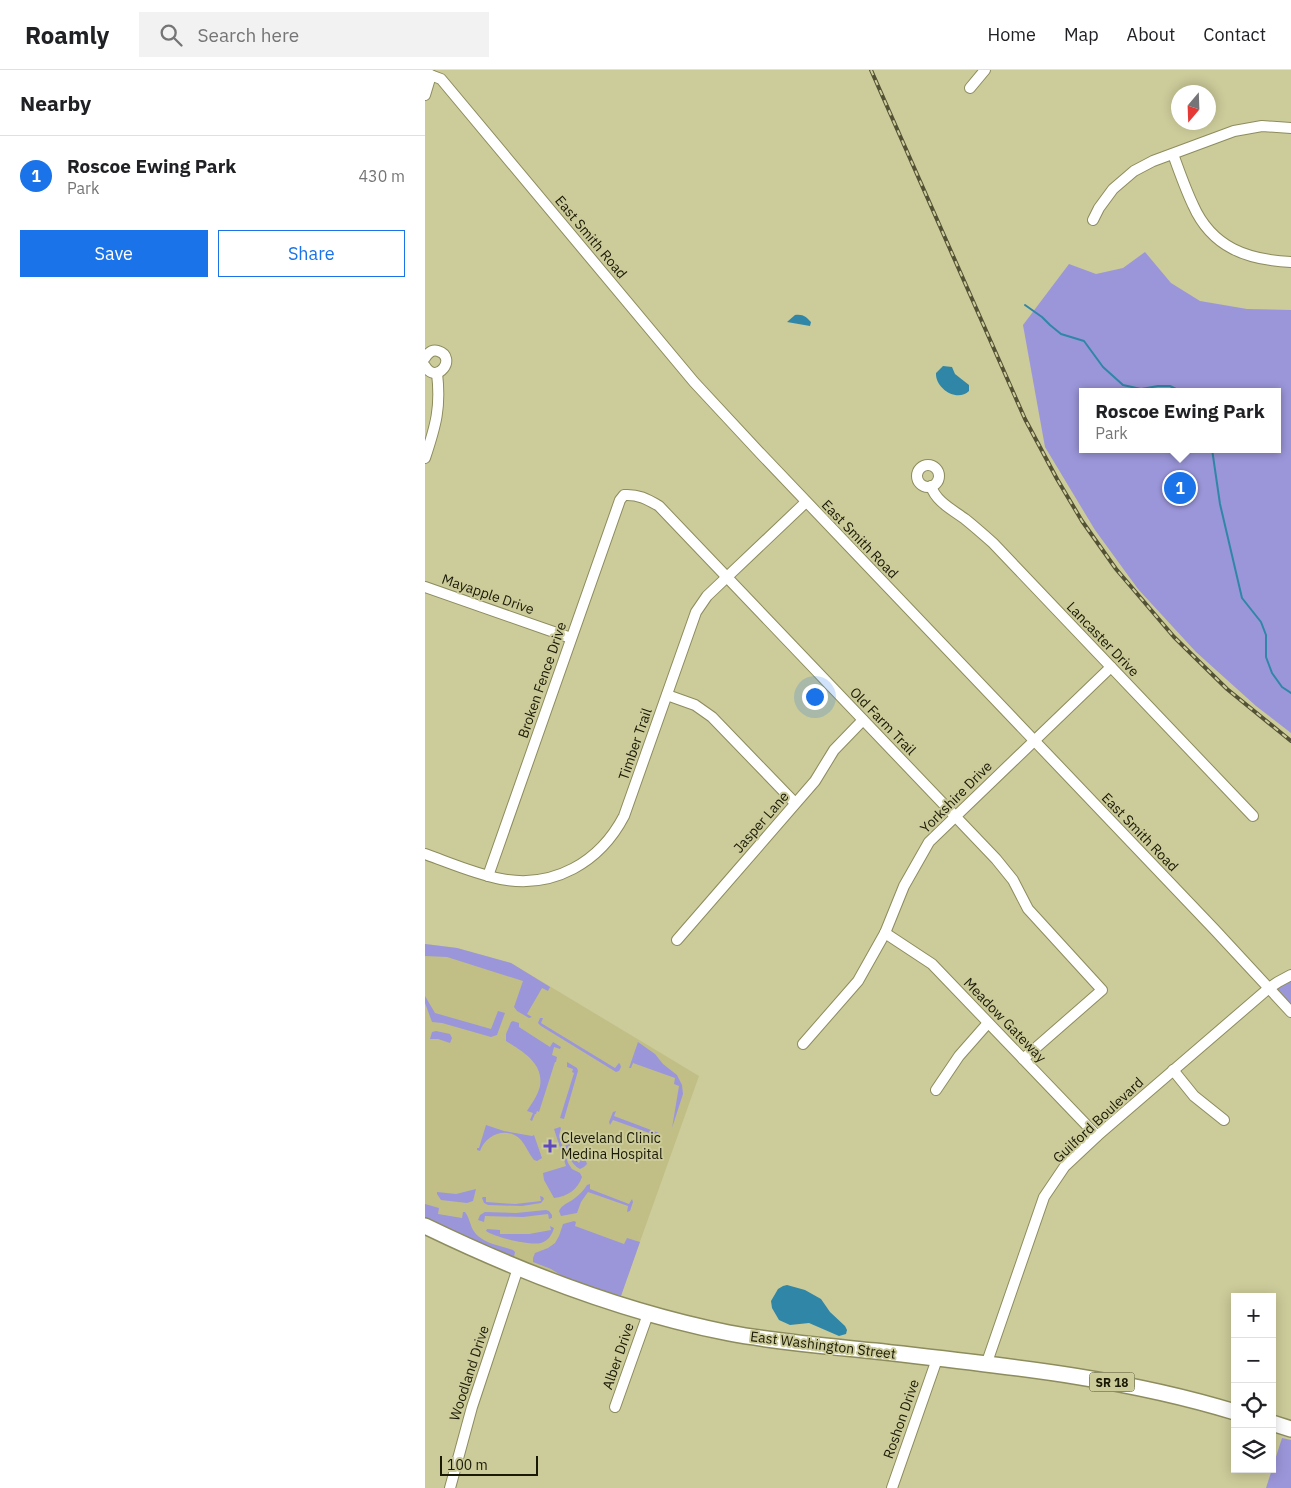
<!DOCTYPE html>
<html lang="en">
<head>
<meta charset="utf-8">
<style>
  :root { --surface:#fff; --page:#f2f2f2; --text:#202124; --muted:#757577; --line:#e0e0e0; --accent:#1a73e8 }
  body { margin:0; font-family:"IBM Plex Sans",sans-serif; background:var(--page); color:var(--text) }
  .controls { position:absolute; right:15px; bottom:15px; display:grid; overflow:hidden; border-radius:0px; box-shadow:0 2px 12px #0003 }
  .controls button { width:45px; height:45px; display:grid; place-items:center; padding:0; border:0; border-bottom:1px solid var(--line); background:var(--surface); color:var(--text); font:25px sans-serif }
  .compass { position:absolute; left:746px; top:15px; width:45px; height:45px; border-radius:50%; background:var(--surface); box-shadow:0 2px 12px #0003; rotate:199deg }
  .scale { position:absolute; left:15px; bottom:12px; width:98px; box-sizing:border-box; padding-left:5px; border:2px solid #1a1906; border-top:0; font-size:14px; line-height:18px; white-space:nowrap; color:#1a1906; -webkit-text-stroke:4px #cccb9a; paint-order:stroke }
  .you { position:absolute; left:389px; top:626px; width:18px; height:18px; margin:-12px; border:4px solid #fff; border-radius:50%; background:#1a73e8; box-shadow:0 0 0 8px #1a73e833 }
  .badge { display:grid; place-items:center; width:32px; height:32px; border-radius:50%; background:var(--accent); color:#fff; font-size:16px; font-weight:700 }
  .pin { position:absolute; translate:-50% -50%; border:2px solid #fff; box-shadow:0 1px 5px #0006 }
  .popup { position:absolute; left:654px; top:318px; width:202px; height:65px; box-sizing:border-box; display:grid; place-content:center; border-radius:0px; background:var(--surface); filter:drop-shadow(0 1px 4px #0005); font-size:16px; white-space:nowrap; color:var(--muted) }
  .popup b { font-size:19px; color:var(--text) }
  .popup::after { content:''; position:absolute; left:50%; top:100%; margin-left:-10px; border:10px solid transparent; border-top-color:var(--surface) }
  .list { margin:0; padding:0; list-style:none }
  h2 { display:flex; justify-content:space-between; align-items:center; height:65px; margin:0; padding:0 20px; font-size:21px }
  h2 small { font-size:16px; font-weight:400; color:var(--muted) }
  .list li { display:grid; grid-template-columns:32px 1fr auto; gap:15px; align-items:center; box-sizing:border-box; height:80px; padding:0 20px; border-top:1px solid var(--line) }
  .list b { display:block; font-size:19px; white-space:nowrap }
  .list p { margin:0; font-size:16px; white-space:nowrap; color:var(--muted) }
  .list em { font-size:16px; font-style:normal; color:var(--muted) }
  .actions { display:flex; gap:10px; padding:15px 20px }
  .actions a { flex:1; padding:11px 0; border:1px solid var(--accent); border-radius:0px; text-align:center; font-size:18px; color:var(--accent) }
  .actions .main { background:var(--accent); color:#fff }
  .icon { flex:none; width:28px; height:28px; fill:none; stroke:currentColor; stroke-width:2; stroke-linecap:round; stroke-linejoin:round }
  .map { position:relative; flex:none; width:866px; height:1418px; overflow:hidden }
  header { display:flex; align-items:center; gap:30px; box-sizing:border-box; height:70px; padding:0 25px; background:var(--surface); border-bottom:1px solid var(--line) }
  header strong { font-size:24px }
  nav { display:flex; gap:28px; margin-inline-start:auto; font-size:18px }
  .search { width:350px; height:45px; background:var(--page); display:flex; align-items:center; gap:12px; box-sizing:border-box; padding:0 18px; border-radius:0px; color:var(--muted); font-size:19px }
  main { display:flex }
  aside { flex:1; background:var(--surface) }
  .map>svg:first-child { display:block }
  .built { fill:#c1bf86 }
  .green { fill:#9b96d9; fill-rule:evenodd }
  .water { fill:#3086a6 }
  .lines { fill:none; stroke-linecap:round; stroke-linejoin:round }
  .stream { stroke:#3086a6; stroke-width:2 }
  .minor-casing { stroke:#8d8c5d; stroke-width:12 }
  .highway-casing { stroke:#8d8c5d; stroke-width:18 }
  .minor { stroke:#fff; stroke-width:10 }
  .highway { stroke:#fff; stroke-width:15 }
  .rail-casing { stroke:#535235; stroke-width:4 }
  .rail { stroke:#cccb9a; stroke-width:2; stroke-dasharray:5.5; stroke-linecap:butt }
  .poi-dot { fill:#6049c1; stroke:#cccb9a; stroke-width:2 }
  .labels { text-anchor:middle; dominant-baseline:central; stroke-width:4; stroke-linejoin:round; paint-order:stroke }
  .shield { fill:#cccb9a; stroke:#4f4e32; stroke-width:1 }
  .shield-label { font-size:12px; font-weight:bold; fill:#1a1906 }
  .street-label { font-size:14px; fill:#1a1906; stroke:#cccb9a }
  .poi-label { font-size:14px; fill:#1a1906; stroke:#cccb9a; text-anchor:start }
</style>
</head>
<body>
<header>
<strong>Roamly</strong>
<div class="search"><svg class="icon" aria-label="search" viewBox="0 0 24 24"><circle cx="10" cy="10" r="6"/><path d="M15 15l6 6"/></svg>Search here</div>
<nav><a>Home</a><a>Map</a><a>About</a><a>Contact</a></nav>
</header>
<main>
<aside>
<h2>Nearby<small></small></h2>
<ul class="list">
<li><span class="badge">1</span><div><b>Roscoe Ewing Park</b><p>Park</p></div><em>430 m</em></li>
</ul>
<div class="actions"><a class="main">Save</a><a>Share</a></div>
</aside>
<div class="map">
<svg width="866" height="1418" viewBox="0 0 866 1418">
  <rect width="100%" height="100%" fill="#cccb9a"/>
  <!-- built -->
  <polygon class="built" points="0,874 32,878 86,893 274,1006 196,1225 139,1208 67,1179 0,1146"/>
  <!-- green -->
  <g class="green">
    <path d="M720,182L746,213L775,231L822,239L866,240V663L831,636L771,582L713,519L670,460L620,377L598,255L644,194L671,204L698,198ZM658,322H852V379H658Z"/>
    <polygon points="0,874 32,878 86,893 125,917 123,921 117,918 102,944 107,947 104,948 92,941 89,937 98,911 22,887 0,886"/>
    <polygon points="866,907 866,940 846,918"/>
    <polygon points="0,926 10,943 66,959 73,941 80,943 72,965 66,967 17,953 7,952 0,933"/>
    <polygon points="115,948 118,948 116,953 190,998 194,993 195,994 196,997 194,1001 191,1002 116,956 113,953"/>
    <path d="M88,951L94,953V957L125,977L128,972L136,977L135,979L129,977L127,985L132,987L131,992H130L114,1042L112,1041L111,1044H110L107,1051L105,1050L108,1043L102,1041C107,1033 113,1025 115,1016C119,993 97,981 81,971V964L86,952Z"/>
    <polygon points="11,961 25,964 27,968 25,973 13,969 5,969 7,962"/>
    <polygon points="213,972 230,984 238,994 252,1005 257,1015 258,1024 247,1058 254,1016 249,1014 250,1008 208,993 206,998 204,998"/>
    <polygon points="142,992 152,998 153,1001 139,1049 135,1048 149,1003 147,1002 148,999 142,997"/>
    <polygon points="191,1041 189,1046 234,1063 232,1068 229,1069 230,1065 188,1050 185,1055 184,1052 188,1042"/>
    <path d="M61,1055L79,1061L107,1066L109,1065L117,1088L112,1091L109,1090C104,1084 101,1076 96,1070C83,1056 61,1064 55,1081L52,1080V1078H54Z"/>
    <path d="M135,1057L136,1058L134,1066L143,1093L147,1099L155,1103L157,1107C153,1119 142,1127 129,1128L119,1110L118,1103L141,1096L129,1059Z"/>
    <path d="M140,1069L144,1070C145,1079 147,1087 154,1093L157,1088L161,1091L162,1094L159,1097L155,1099C145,1094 140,1080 140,1069Z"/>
    <path d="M165,1114V1119L204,1134L207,1129L208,1132L205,1141L202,1142L203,1136L163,1122L156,1132L152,1143L136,1146L134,1141C137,1134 144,1133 150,1128C155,1124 159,1120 162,1115Z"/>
    <polygon points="51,1119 48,1131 42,1133 16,1130 12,1124 12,1122 31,1124"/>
    <polygon points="115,1126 118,1127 119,1129 116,1133 97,1136 63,1135 59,1133 57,1128 58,1127 61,1127 61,1132 90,1134 116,1131"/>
    <path d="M0,1134L14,1138L13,1144L37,1148L38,1142H40C44,1147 45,1154 48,1160C57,1174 74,1175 88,1180L90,1182L89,1187L88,1188L0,1151Z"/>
    <polygon points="121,1140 124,1141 127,1145 127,1148 124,1149 123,1144 98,1147 60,1146 59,1152 53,1150 55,1145 60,1142 91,1143"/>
    <polygon points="149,1151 151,1152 150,1156 199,1174 202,1168 215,1172 196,1226 142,1209 126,1199 108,1192 108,1188 110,1183 123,1178 130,1173 134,1166 138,1154"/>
    <path d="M125,1156L129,1158C127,1165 123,1171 116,1173C105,1176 69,1167 61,1161L62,1159L75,1160V1164H104L126,1160Z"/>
    <polygon points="857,1368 866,1370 866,1418 841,1418"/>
  </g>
  <!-- water -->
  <g class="water">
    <path d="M370,245C379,244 381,247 386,252L385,256L362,252Z"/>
    <path d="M518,296L527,297L530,304L544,315V321C532,333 510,318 511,303Z"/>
    <polygon points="362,1215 380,1220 396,1229 405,1242 420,1256 422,1260 421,1264 414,1266 384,1253 365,1255 354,1250 347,1238 346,1231 353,1219 358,1216"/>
  </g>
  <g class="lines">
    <!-- stream -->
    <g class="stream">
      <polyline points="600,235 617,247 625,255 636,264 659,271 678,297 698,315 716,319 733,316 745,316 757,322"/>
      <polyline points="787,379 795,434 817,528 836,552 841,565 841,587 847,603 857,617 866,623"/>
    </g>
    <!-- minor casing -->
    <g class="minor-casing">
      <g id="minor">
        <polyline points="0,3 16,9 269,312 336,384 789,859 866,942"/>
        <polyline points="545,18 560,0"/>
        <polyline points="0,25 6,5"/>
        <path d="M748,84C754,101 760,118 768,135C787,178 823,190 866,192"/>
        <polyline points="668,150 674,138 688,119 709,101 728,91 809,61 837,56 866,58"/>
        <path d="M0,288C3,283 7,279 13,281C33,287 12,316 0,296"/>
        <path d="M0,388C11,355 16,337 12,303"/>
        <circle cx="503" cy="406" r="11"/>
        <path d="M506,416C511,432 528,440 540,449C550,457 559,465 568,473L828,746"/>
        <polyline points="0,517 146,568"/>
        <polyline points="242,625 270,635 287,647 370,733"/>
        <path d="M0,784C25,793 50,804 76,809C129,819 175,792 199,746L271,542L282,526L381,432"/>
        <path d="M63,806L195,430L199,425C213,424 222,429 234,436L571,789L588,810L603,839L677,920L598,989"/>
        <polyline points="460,863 507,894 672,1066"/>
        <polyline points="252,870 390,711 409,680 438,650"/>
        <polyline points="378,974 433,911 460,863 479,816 504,772 686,597"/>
        <polyline points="748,1000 769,1026 799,1050"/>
        <polyline points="511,1020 534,986 563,953"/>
        <polyline points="561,1295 619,1127 640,1096 672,1066 844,918 853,912 866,905"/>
        <polyline points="190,1337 223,1244"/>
        <polyline points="25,1418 47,1337 93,1198"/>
        <polyline points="467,1418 512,1289"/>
      </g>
    </g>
    <!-- highway casing -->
    <g class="highway-casing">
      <g id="highway">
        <path d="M0,1156C97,1203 198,1242 304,1263C352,1272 401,1276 450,1281C571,1295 693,1306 810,1342"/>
        <polyline points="847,1353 866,1359"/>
      </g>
    </g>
    <!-- minor -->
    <use href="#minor" class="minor"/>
    <!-- highway -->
    <use href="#highway" class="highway"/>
    <!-- rail casing -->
    <g class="rail-casing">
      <polyline id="rail" points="446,0 600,349 632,409 657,451 691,499 749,567 802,619 866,671"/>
    </g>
    <!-- rail -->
    <use href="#rail" class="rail"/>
  </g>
  <!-- markers -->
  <path class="poi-dot" d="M122.5 1068.5h5v5h5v5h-5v5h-5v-5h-5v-5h5z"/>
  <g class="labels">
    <!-- shield labels -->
    <rect class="shield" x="664.5" y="1302.5" width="45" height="19" rx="4"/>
    <g class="shield-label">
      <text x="687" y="1312">SR 18</text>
    </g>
    <!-- street labels -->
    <g class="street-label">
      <text transform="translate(166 167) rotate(50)">East Smith Road</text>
      <text transform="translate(435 469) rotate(46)">East Smith Road</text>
      <text transform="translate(63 524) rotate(19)">Mayapple Drive</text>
      <text transform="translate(678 569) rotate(46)">Lancaster Drive</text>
      <text transform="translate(117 610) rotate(-71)">Broken Fence Drive</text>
      <text transform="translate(458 651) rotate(46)">Old Farm Trail</text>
      <text transform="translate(210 674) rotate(-71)">Timber Trail</text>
      <text transform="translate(531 727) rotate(-45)">Yorkshire Drive</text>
      <text transform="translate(336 752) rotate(-49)">Jasper Lane</text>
      <text transform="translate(715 762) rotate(46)">East Smith Road</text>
      <text transform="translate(580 950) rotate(46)">Meadow Gateway</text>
      <text transform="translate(673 1050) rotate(-43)">Guilford Boulevard</text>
      <text transform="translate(398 1275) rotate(7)">East Washington Street</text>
      <text transform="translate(193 1286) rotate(-71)">Alber Drive</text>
      <text transform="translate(44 1303) rotate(-72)">Woodland Drive</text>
      <text transform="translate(476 1349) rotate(-71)">Roshon Drive</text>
    </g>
    <!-- poi labels -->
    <g class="poi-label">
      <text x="136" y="1068">Cleveland Clinic<tspan x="136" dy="16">Medina Hospital</tspan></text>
    </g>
  </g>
</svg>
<div class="controls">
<button>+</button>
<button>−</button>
<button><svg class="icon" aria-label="locate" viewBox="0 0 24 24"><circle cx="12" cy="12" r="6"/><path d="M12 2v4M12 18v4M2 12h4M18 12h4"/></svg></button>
<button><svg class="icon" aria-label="layers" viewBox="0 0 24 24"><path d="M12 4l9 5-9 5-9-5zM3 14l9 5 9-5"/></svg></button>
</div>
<svg class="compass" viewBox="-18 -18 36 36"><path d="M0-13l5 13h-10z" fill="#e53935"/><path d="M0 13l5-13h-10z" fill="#757577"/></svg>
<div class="scale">100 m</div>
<div class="you"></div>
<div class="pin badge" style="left:755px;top:418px">1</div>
<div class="popup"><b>Roscoe Ewing Park</b>Park</div>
</div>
</main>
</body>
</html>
